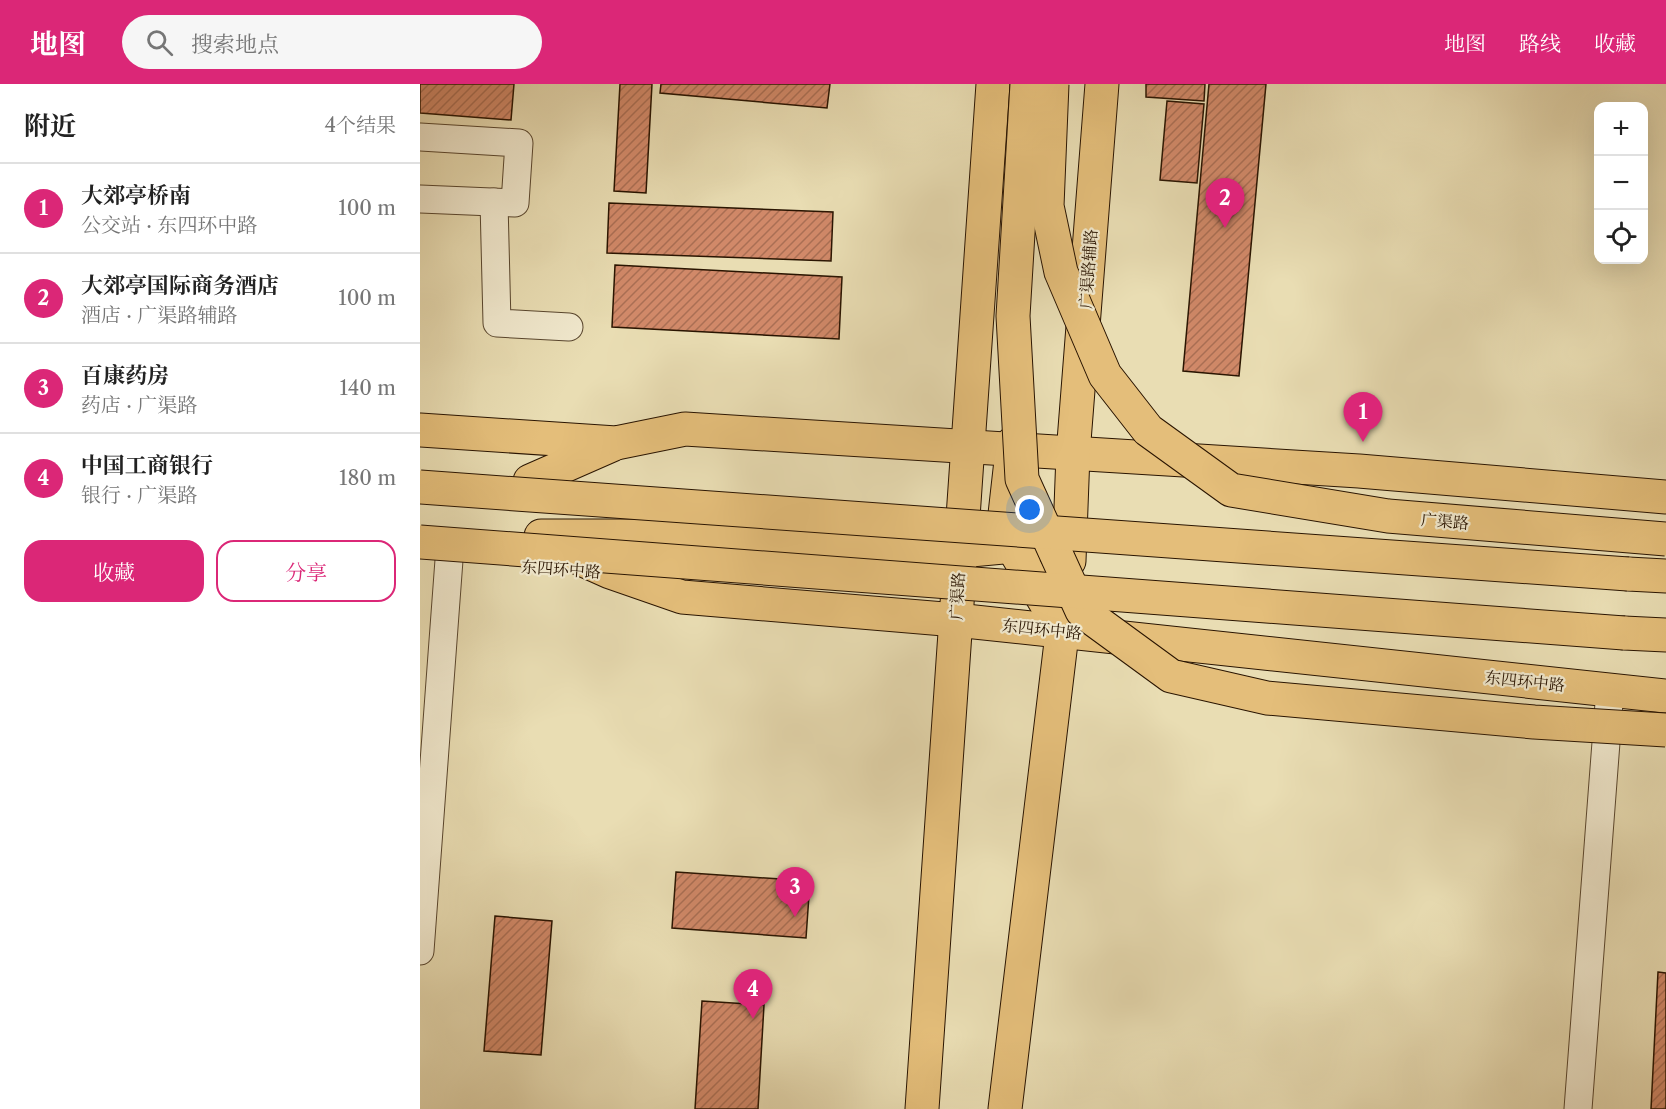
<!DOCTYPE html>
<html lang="zh">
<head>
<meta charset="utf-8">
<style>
  :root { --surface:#fff; --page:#f6f6f6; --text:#222; --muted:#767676; --line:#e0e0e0; --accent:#db2777 }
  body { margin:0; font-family:"Libre Caslon Text","Noto Serif SC",serif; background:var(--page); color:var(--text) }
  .controls { position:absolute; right:18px; top:18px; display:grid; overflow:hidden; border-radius:12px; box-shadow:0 6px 24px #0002 }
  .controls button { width:54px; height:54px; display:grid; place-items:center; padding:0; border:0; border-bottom:2px solid var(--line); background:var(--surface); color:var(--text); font:30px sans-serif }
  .you { position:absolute; left:610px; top:426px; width:21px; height:21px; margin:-15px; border:4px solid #fff; border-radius:50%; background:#1a73e8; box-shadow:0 0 0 9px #1a73e833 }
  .badge { display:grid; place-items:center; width:39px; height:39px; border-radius:50%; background:var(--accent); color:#fff; font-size:20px; font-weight:700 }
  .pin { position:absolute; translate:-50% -50px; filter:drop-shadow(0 2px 3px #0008) }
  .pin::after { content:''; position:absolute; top:32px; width:21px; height:18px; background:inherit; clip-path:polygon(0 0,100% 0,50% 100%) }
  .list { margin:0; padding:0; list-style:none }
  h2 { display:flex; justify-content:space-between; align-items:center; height:78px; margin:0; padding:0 24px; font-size:26px }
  h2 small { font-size:20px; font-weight:400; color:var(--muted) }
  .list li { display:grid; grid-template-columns:39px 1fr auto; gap:18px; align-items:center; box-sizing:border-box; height:90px; padding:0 24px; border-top:2px solid var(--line) }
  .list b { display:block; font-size:22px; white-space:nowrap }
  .list p { margin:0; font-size:20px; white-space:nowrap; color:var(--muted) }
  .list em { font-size:20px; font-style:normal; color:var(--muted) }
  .actions { display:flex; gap:12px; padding:18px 24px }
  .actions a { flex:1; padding:14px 0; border:2px solid var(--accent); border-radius:18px; text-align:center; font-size:21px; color:var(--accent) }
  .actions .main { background:var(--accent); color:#fff }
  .icon { flex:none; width:33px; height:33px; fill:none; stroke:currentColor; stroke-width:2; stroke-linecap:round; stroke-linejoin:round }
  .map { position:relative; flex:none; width:1246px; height:1025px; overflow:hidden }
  header { display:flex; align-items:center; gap:36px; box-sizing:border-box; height:84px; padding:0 30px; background:var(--accent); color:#fff }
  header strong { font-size:28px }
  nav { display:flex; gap:33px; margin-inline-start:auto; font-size:21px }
  .search { width:420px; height:54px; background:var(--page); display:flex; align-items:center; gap:15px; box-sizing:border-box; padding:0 21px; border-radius:33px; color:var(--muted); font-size:22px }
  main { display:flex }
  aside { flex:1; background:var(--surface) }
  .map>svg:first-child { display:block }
  .building { fill:url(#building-hatch); stroke:#291401; stroke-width:1.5 }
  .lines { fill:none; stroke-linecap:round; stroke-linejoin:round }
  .minor-casing { stroke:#59462e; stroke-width:29 }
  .major-casing { stroke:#291401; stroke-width:35 }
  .highway-casing { stroke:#291401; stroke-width:35 }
  .minor { stroke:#f1e9ce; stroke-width:27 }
  .major { stroke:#e4be7a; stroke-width:33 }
  .highway { stroke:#e4be7a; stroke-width:33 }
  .highway-bridge-casing { stroke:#291401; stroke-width:35; stroke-linecap:butt }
  .highway-bridge { stroke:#e4be7a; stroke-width:33 }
  .labels { text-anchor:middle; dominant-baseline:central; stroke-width:4.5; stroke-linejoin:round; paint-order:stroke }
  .street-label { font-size:16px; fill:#291401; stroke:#f1e9ce }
</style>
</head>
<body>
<header>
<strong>地图</strong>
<div class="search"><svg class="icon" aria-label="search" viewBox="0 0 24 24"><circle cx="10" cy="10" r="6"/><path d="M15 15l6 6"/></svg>搜索地点</div>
<nav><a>地图</a><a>路线</a><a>收藏</a></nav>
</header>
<main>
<aside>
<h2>附近<small>4个结果</small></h2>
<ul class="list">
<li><span class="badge">1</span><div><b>大郊亭桥南</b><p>公交站 · 东四环中路</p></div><em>100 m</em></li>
<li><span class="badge">2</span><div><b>大郊亭国际商务酒店</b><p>酒店 · 广渠路辅路</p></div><em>100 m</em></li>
<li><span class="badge">3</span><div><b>百康药房</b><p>药店 · 广渠路</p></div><em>140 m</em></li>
<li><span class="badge">4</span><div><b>中国工商银行</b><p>银行 · 广渠路</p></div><em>180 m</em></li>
</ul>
<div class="actions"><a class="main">收藏</a><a>分享</a></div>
</aside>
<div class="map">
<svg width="1246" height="1025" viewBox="0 0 1246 1025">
  <defs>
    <pattern id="building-hatch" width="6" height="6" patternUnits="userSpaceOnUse" patternTransform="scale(1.5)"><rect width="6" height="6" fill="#d18969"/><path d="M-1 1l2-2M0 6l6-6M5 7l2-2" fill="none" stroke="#aa6f54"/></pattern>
  </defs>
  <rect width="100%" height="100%" fill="#e9ddb3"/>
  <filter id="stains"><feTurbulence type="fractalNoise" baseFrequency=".00333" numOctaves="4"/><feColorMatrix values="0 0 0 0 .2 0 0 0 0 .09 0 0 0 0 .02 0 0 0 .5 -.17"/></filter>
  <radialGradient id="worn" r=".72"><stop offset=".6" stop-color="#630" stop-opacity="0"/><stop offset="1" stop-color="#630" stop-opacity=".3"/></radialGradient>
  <!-- building -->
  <g class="building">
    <polygon points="0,0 94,0 91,36 0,29"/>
    <polygon points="200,0 232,0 226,109 194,107"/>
    <polygon points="241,0 410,0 407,24 240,9"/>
    <polygon points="726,0 785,0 784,17 726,13"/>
    <polygon points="789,0 846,0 819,292 763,287"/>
    <polygon points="747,17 784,20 777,99 740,96"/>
    <polygon points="189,119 413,128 411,177 187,169"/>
    <polygon points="195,181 422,193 419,255 192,243"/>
    <polygon points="256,788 390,797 386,854 252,844"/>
    <polygon points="75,832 132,837 121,971 64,967"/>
    <polygon points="1238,888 1246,889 1246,1025 1231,1025"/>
    <polygon points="282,917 344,921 338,1025 275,1025"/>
  </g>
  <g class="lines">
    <!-- minor casing -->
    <g class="minor-casing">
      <g id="minor">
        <polyline points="0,53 99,59 95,119 0,115"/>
        <polyline points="74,118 77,239 149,243"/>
        <polyline points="0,867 29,476"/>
        <polyline points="1158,1025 1190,606"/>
      </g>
    </g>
    <!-- major casing -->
    <g class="major-casing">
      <g id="major">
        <polyline points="0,346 196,359 265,345 939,387 1246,413"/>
        <polyline points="593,359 584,439 592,462 630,526"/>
        <polyline points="110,397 192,361"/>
        <polyline points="121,452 322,452 540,467 639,458"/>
        <polyline points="152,471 190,488 262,513 536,536 1246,612"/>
        <polyline points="649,477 653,370 682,0"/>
        <polyline points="502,1025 573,0"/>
        <polyline points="585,1025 645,525"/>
      </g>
    </g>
    <!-- highway casing -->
    <g class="highway-casing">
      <g id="highway">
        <polyline points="1208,490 1246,492"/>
        <polyline points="1204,549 1246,551"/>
      </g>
    </g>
    <!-- minor -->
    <use href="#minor" class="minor"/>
    <!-- major -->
    <use href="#major" class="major"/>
    <!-- highway -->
    <use href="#highway" class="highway"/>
    <!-- highway-bridge casing -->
    <g class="highway-bridge-casing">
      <g id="highway-bridge">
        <polyline points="607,0 593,232 602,395 662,527 751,592 847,614 1114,638 1246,646"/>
        <polyline points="632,0 627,122 641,188 685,291 728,346 811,406 968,432 1246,455"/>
        <polyline points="0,403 1208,490"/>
        <polyline points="0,458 1204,549"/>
      </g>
    </g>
    <!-- highway-bridge -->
    <use href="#highway-bridge" class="highway-bridge"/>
  </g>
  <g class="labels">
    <!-- street labels -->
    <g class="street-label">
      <text transform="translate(668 185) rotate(-86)">广渠路辅路</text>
      <text transform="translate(1025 437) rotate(5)">广渠路</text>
      <text transform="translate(141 485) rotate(4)">东四环中路</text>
      <text transform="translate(537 512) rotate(-87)">广渠路</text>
      <text transform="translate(622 545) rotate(6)">东四环中路</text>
      <text transform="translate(1105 597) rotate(6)">东四环中路</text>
    </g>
  </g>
  <rect width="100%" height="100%" filter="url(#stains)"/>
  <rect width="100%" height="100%" fill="url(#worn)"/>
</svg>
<div class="controls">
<button>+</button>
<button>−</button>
<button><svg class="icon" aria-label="locate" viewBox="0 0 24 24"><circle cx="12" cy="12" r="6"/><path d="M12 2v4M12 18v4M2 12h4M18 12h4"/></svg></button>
</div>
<div class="you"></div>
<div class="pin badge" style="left:943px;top:358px">1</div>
<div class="pin badge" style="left:805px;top:144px">2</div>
<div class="pin badge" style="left:375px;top:833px">3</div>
<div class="pin badge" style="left:333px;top:935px">4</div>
</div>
</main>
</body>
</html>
